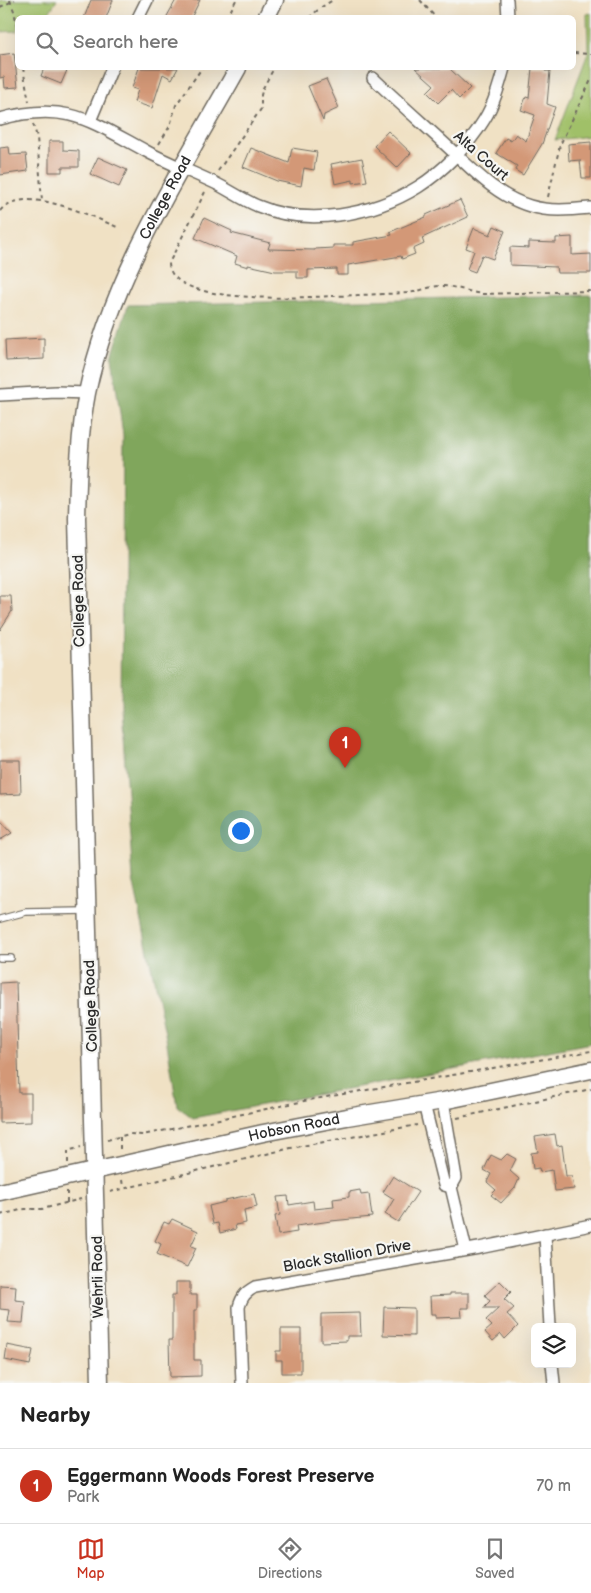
<!DOCTYPE html>
<html lang="en">
<head>
<meta charset="utf-8">
<style>
  :root { --surface:#fff; --page:#f6f6f6; --text:#222; --muted:#767676; --line:#e0e0e0; --accent:#c8321e }
  body { margin:0; font-family:"Balsamiq Sans",sans-serif; background:var(--page); color:var(--text) }
  .controls { position:absolute; right:15px; bottom:15px; display:grid; overflow:hidden; border-radius:8px; box-shadow:0 5px 20px #0002 }
  .controls button { width:45px; height:45px; display:grid; place-items:center; padding:0; border:0; border-bottom:1px solid var(--line); background:var(--surface); color:var(--text); font:25px sans-serif }
  .you { position:absolute; left:240px; top:830px; width:18px; height:18px; margin:-12px; border:4px solid #fff; border-radius:50%; background:#1a73e8; box-shadow:0 0 0 8px #1a73e833 }
  .badge { display:grid; place-items:center; width:32px; height:32px; border-radius:50%; background:var(--accent); color:#fff; font-size:16px; font-weight:700 }
  .pin { position:absolute; translate:-50% -41px; filter:drop-shadow(0 1px 2px #0008) }
  .pin::after { content:''; position:absolute; top:26px; width:18px; height:15px; background:inherit; clip-path:polygon(0 0,100% 0,50% 100%) }
  .list { margin:0; padding:0; list-style:none }
  h2 { display:flex; justify-content:space-between; align-items:center; height:65px; margin:0; padding:0 20px; font-size:21px }
  h2 small { font-size:16px; font-weight:400; color:var(--muted) }
  .list li { display:grid; grid-template-columns:32px 1fr auto; gap:15px; align-items:center; box-sizing:border-box; height:75px; padding:0 20px; border-top:1px solid var(--line) }
  .list b { display:block; font-size:19px; white-space:nowrap }
  .list p { margin:0; font-size:16px; white-space:nowrap; color:var(--muted) }
  .list em { font-size:16px; font-style:normal; color:var(--muted) }
  .icon { flex:none; width:28px; height:28px; fill:none; stroke:currentColor; stroke-width:2; stroke-linecap:round; stroke-linejoin:round }
  .map { position:relative; flex:none; width:591px; height:1383px; overflow:hidden }
  .search { position:absolute; background:var(--surface); box-shadow:0 5px 20px #0002; left:15px; right:15px; top:15px; height:55px; display:flex; align-items:center; gap:12px; box-sizing:border-box; padding:0 18px; border-radius:8px; color:var(--muted); font-size:19px }
  .sheet { height:140px; background:var(--surface) }
  nav { display:flex; justify-content:space-around; align-items:center; box-sizing:border-box; height:70px; border-top:1px solid var(--line); background:var(--surface); font-size:14px; color:var(--muted) }
  nav a { display:grid; justify-items:center; gap:2px }
  nav .on { color:var(--accent) }
  .map>svg:first-child { display:block }
  .green { fill:#a0c068; stroke:#66764a }
  .forest { fill:#80a65c; stroke:#566844 }
  .building { fill:#d39877 }
  .lines { fill:none; stroke-linecap:round; stroke-linejoin:round }
  .lane-casing { stroke:#706b61; stroke-width:8 }
  .street-casing { stroke:#706b61; stroke-width:14 }
  .secondary-casing { stroke:#706b61; stroke-width:19 }
  .path { stroke:#706b61; stroke-width:2; stroke-dasharray:4 4; stroke-linecap:butt }
  .lane { stroke:#fff; stroke-width:5.5 }
  .street { stroke:#fff; stroke-width:11 }
  .secondary { stroke:#fff; stroke-width:16 }
  .labels { text-anchor:middle; dominant-baseline:central; stroke-width:4.5; stroke-linejoin:round; paint-order:stroke }
  .street-label { font-size:15px; fill:#2b2b2b; stroke:#f6f6f2 }
</style>
</head>
<body>
<div class="map">
<svg width="591" height="1383" viewBox="0 0 591 1383">
  <rect width="100%" height="100%" fill="#f6f6f2"/>
  <filter id="ink" filterUnits="userSpaceOnUse"><feTurbulence type="fractalNoise" baseFrequency=".02" numOctaves="2"/><feDisplacementMap in="SourceGraphic" scale="10" xChannelSelector="R" yChannelSelector="G"/><feConvolveMatrix kernelMatrix="1 2 1 2 8 2 1 2 1" color-interpolation-filters="sRGB"/></filter>
  <filter id="wash" filterUnits="userSpaceOnUse"><feTurbulence type="fractalNoise" baseFrequency=".0096" numOctaves="4" result="noise"/><feDisplacementMap in="SourceGraphic" scale="20" xChannelSelector="R" yChannelSelector="G"/><feGaussianBlur stdDeviation="1.12" result="paint"/><feColorMatrix in="noise" values="0 0 0 0 0 0 0 0 0 0 0 0 0 0 0 0 0 1.4 0 .05"/><feComposite in="paint" operator="in"/></filter>
  <g filter="url(#wash)">
    <rect width="100%" height="100%" fill="#f0e1c4"/>
    <!-- green -->
    <g class="green">
      <polygon points="0,0 57,0 46,17 18,18 17,31 0,32"/>
      <polygon points="591,13 591,136 555,140 588,53 587,14"/>
    </g>
    <!-- forest -->
    <polygon class="forest" points="591,295 591,1043 193,1118 177,1106 167,1043 133,879 121,708 123,435 112,357 128,305"/>
    <g id="blocks">
      <!-- building -->
      <g class="building">
        <polygon points="91,0 113,0 106,18 84,18"/>
        <polygon points="176,0 200,0 191,18 166,18"/>
        <polygon points="14,53 18,87 5,88 4,77 0,78 0,55"/>
        <polygon points="44,68 68,68 61,84 41,76"/>
        <polygon points="139,68 178,68 172,79 163,74 152,108 134,102 138,90 132,88"/>
        <polygon points="415,68 449,68 470,88 459,99 451,90 438,103 427,92 434,85"/>
        <polygon points="532,68 546,68 545,71 550,71 547,104 555,107 542,144 523,175 515,170 517,166 496,153 506,138 511,141 516,134 526,141 535,115 521,110 526,97 529,98"/>
        <polygon points="326,79 339,108 324,115 323,121 308,86"/>
        <polygon points="388,131 411,153 397,168 374,146"/>
        <polygon points="49,141 63,141 63,150 79,151 79,167 62,167 62,172 49,172"/>
        <polygon points="591,142 591,178 582,178 580,160 569,161 568,144"/>
        <polygon points="9,147 10,155 26,154 28,171 0,175 0,148"/>
        <polygon points="251,148 289,163 292,148 317,152 314,170 304,168 301,186 277,181 243,167"/>
        <polygon points="98,157 127,170 119,187 90,174"/>
        <polygon points="362,158 367,181 353,183 353,180 335,184 331,164"/>
        <polygon points="460,200 468,217 422,238 424,244 413,249 415,254 402,259 401,256 348,265 348,275 337,275 337,269 308,270 308,278 297,278 297,271 275,271 248,265 248,267 235,263 237,256 195,238 204,218 232,231 231,233 270,243 268,249 315,250 315,249 333,248 333,245 353,245 353,242 392,235 390,232 426,217 426,215"/>
        <polygon points="494,226 505,231 493,259 482,255 475,272 467,269 474,251 466,248 474,228 490,235"/>
        <polygon points="572,237 572,255 591,254 591,273 557,273 556,267 510,265 510,247 529,248 529,242 556,243 556,238"/>
        <polygon points="44,338 44,359 6,361 5,340"/>
        <polygon points="0,596 11,596 12,611 0,630"/>
        <polygon points="0,760 20,760 21,794 0,795"/>
        <polygon points="0,820 12,833 0,840"/>
        <polygon points="16,982 19,1093 31,1093 31,1122 0,1123 0,983"/>
        <polygon points="555,1134 557,1146 562,1145 566,1176 572,1176 574,1189 555,1191 552,1170 540,1172 539,1168 533,1169 531,1153 538,1152 535,1137"/>
        <polygon points="507,1154 516,1159 510,1171 519,1179 515,1188 501,1203 491,1195 496,1190 487,1182 491,1174 484,1170 491,1155 501,1160"/>
        <polygon points="393,1176 418,1192 398,1222 385,1214 394,1199 383,1192"/>
        <polygon points="360,1190 361,1195 369,1194 372,1217 331,1221 296,1226 297,1232 278,1235 275,1216 280,1215 277,1197 288,1196 289,1205 313,1201 314,1209 334,1207 333,1199 349,1197 349,1192"/>
        <polygon points="254,1194 257,1207 244,1210 246,1223 235,1225 236,1229 220,1233 218,1223 213,1224 209,1206 225,1202 225,1200"/>
        <polygon points="172,1219 198,1231 191,1246 196,1248 187,1267 157,1254 161,1244 155,1241 164,1222 169,1224"/>
        <polygon points="500,1281 511,1292 504,1299 514,1308 507,1314 518,1326 505,1339 501,1334 493,1341 485,1332 492,1326 486,1320 499,1308 483,1308 490,1301 485,1295"/>
        <polygon points="176,1282 190,1282 190,1295 197,1295 197,1310 194,1310 194,1360 201,1360 201,1376 170,1377 169,1340 172,1340 172,1295 176,1295"/>
        <polygon points="0,1285 16,1286 15,1300 25,1301 23,1323 8,1322 10,1310 0,1309"/>
        <polygon points="450,1293 469,1293 469,1308 461,1308 462,1317 436,1318 436,1314 431,1314 430,1296 450,1295"/>
        <polygon points="384,1307 414,1308 414,1336 383,1335"/>
        <polygon points="360,1313 361,1336 347,1336 347,1341 321,1342 321,1314"/>
        <polygon points="281,1329 301,1329 301,1373 282,1373 282,1360 276,1360 276,1351 281,1351"/>
        <polygon points="7,1345 33,1350 30,1365 5,1360"/>
      </g>
    </g>
  </g>
  <g filter="url(#ink)">
    <use href="#blocks" fill-opacity="0" stroke="#706b61" stroke-width="1"/>
    <g class="lines">
      <!-- lane casing -->
      <g class="lane-casing">
        <g id="lane">
          <polyline points="0,919 26,912 87,911"/>
          <polyline points="0,958 11,958"/>
        </g>
      </g>
      <!-- street casing -->
      <g class="street-casing">
        <g id="street">
          <polyline points="507,0 508,18"/>
          <polyline points="138,18 147,0"/>
          <path d="M373,78C397,101 422,123 447,146C472,169 496,196 530,206C550,212 570,210 591,208"/>
          <path d="M0,119C67,101 90,121 146,151C168,163 192,172 215,183C229,190 243,200 258,206C308,227 373,215 418,187C442,172 469,145 484,120C494,104 499,86 504,68"/>
          <polyline points="90,121 112,68"/>
          <polyline points="0,395 56,392 87,393"/>
          <polyline points="443,1101 456,1178 451,1187 466,1250"/>
          <polyline points="424,1104 444,1185 451,1187"/>
          <polyline points="545,1234 550,1327"/>
          <polyline points="552,1364 554,1383"/>
          <path d="M242,1383L239,1307C242,1296 246,1292 255,1287L479,1248L591,1225"/>
        </g>
      </g>
      <!-- secondary casing -->
      <g class="secondary-casing">
        <g id="secondary">
          <polyline points="266,18 275,0"/>
          <path id="s1" d="M0,1192L263,1133L347,1117L443,1101L591,1070"/>
          <path id="s2" d="M100,1383L77,518C78,476 79,434 87,393C111,277 181,170 238,68"/>
        </g>
      </g>
      <!-- path -->
      <g class="path">
        <polyline points="10,0 14,11 18,30"/>
        <polyline points="420,0 436,18"/>
        <polyline points="0,7 15,0"/>
        <polyline points="227,18 236,0"/>
        <polyline points="309,18 320,8 333,0"/>
        <polyline points="574,53 591,54"/>
        <polyline points="23,68 29,102"/>
        <polyline points="33,124 37,137 42,201"/>
        <polyline points="159,144 170,126 176,105 202,68"/>
        <polyline points="218,171 261,109 261,95 263,88 274,68"/>
        <path d="M205,192L169,263C169,307 305,297 335,296C359,295 383,294 407,293C419,292 429,286 441,286C455,286 468,292 482,294L591,291"/>
        <polyline points="548,197 560,145 591,80"/>
        <path d="M0,211C23,183 91,216 117,227"/>
        <polyline points="457,1118 591,1089"/>
        <polyline points="120,1137 120,1150"/>
        <polyline points="107,1140 129,1134 143,1135 309,1100 591,1051"/>
        <polyline points="68,1163 68,1151 81,1147"/>
        <polyline points="122,1180 123,1187"/>
        <polyline points="110,1192 291,1148 417,1125"/>
        <polyline points="67,1203 67,1190"/>
        <polyline points="0,1215 25,1209 42,1209 81,1199"/>
      </g>
      <!-- lane -->
      <use href="#lane" class="lane"/>
      <!-- street -->
      <use href="#street" class="street"/>
      <!-- secondary -->
      <use href="#secondary" class="secondary"/>
    </g>
  </g>
  <g class="labels">
    <!-- street labels -->
    <g class="street-label">
      <text transform="translate(481 156) rotate(41)">Alta Court</text>
      <text stroke="none"><textPath href="#s2" startOffset="1202">College Road</textPath></text>
      <text transform="translate(79 601) rotate(-91)">College Road</text>
      <text transform="translate(91 1006) rotate(-92)">College Road</text>
      <text stroke="none"><textPath href="#s1" startOffset="301">Hobson Road</textPath></text>
      <text transform="translate(347 1256) rotate(-10)">Black Stallion Drive</text>
      <text transform="translate(98 1277) rotate(-91)">Wehrli Road</text>
    </g>
  </g>
</svg>
<div class="controls">
<button><svg class="icon" aria-label="layers" viewBox="0 0 24 24"><path d="M12 4l9 5-9 5-9-5zM3 14l9 5 9-5"/></svg></button>
</div>
<div class="you"></div>
<div class="pin badge" style="left:345px;top:768px">1</div>
<div class="search"><svg class="icon" aria-label="search" viewBox="0 0 24 24"><circle cx="10" cy="10" r="6"/><path d="M15 15l6 6"/></svg>Search here</div>
</div>
<section class="sheet">
<h2>Nearby<small></small></h2>
<ul class="list">
<li><span class="badge">1</span><div><b>Eggermann Woods Forest Preserve</b><p>Park</p></div><em>70 m</em></li>
</ul>
</section>
<nav>
<a class="on"><svg class="icon" aria-label="map" viewBox="0 0 24 24"><path d="M3 6l6-2 6 2 6-2v14l-6 2-6-2-6 2zM9 4v14M15 6v14"/></svg>Map</a>
<a><svg class="icon" aria-label="directions" viewBox="0 0 24 24"><path d="M12 3l9 9-9 9-9-9zM9 14v-3h6M13 9l2 2-2 2"/></svg>Directions</a>
<a><svg class="icon" aria-label="saved" viewBox="0 0 24 24"><path d="M7 4h10v16l-5-4-5 4z"/></svg>Saved</a>
</nav>
</body>
</html>
